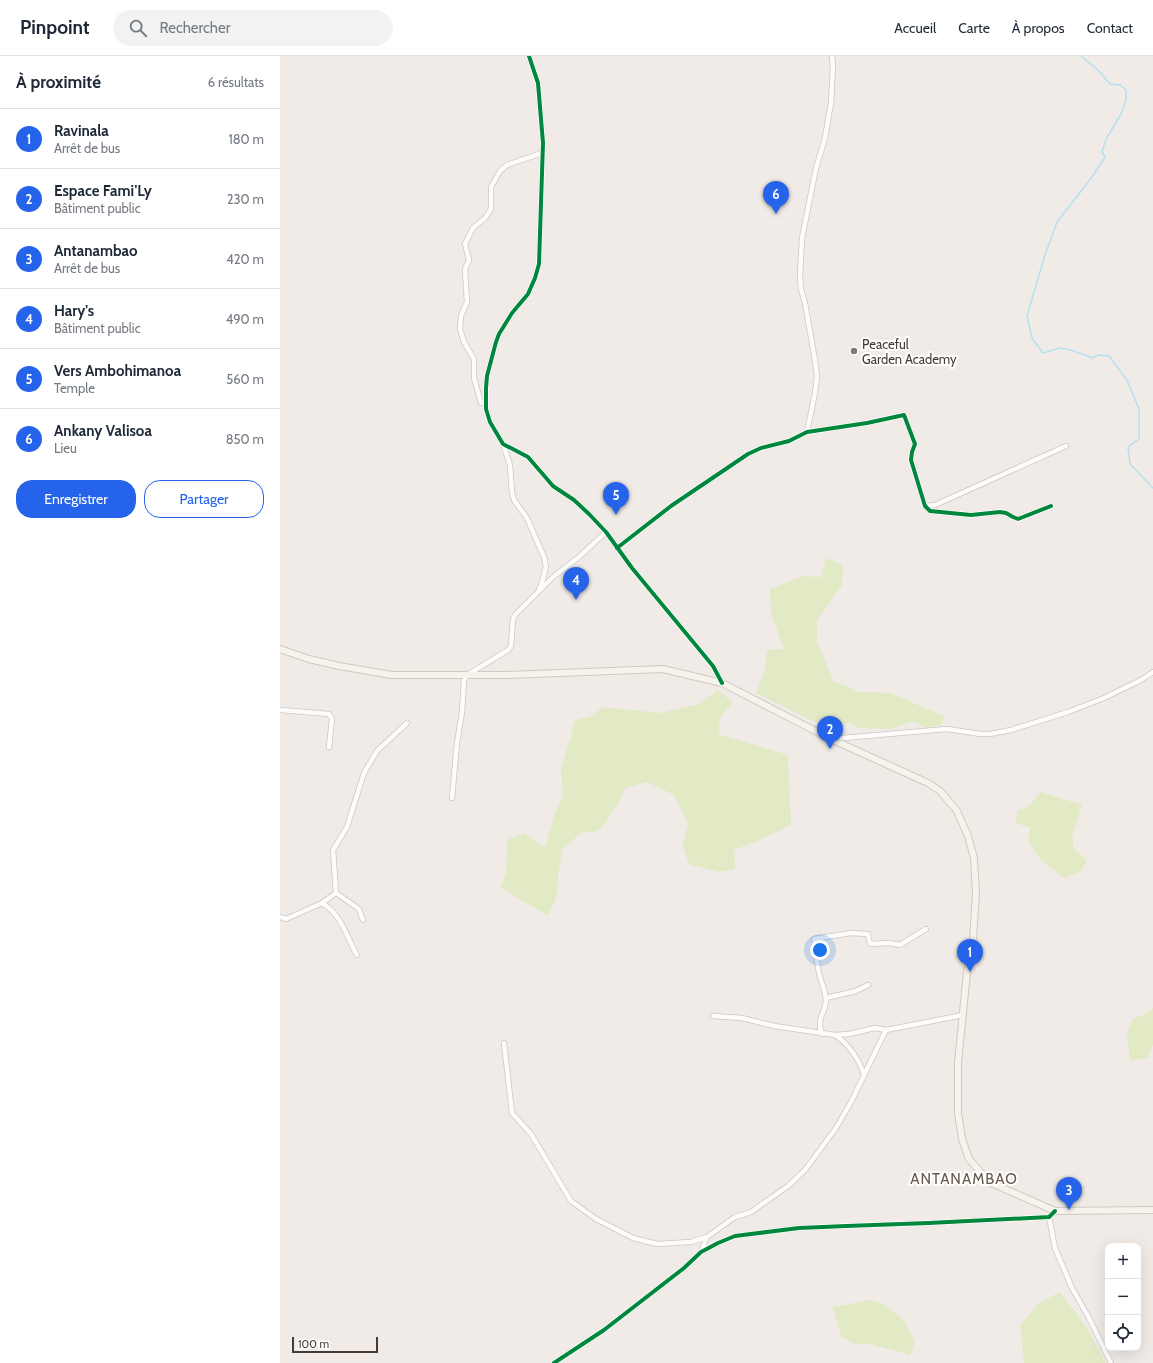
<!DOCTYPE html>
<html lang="fr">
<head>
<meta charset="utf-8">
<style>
  :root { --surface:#fff; --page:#f2f2f3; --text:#1f2937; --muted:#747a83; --line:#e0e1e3; --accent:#2563eb }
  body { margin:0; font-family:Cabin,sans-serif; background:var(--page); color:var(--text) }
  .controls { position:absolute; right:12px; bottom:12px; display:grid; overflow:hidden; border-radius:8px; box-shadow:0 4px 16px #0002 }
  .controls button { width:36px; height:36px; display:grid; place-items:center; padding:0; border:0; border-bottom:1px solid var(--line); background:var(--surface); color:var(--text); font:20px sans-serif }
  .scale { position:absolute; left:12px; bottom:10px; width:86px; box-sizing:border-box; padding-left:4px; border:2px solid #453b33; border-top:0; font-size:11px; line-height:14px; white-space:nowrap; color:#453b33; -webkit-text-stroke:3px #fff; paint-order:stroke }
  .you { position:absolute; left:540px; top:894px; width:14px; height:14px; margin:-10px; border:3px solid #fff; border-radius:50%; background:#1a73e8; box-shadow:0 0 0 6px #1a73e833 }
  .badge { display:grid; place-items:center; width:26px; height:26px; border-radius:50%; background:var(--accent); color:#fff; font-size:13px; font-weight:700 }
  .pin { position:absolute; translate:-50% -33px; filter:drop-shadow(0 1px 2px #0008) }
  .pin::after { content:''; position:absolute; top:21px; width:14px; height:12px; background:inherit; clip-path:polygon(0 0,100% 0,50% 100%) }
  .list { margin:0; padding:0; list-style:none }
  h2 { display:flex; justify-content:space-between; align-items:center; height:52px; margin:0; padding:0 16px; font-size:17px }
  h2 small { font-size:13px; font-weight:400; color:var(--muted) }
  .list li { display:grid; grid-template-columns:26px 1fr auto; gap:12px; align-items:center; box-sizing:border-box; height:60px; padding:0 16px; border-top:1px solid var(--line) }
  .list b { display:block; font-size:15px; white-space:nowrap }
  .list p { margin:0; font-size:13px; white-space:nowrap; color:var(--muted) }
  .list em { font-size:13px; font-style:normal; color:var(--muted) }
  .actions { display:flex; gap:8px; padding:12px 16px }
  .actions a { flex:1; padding:9px 0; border:1px solid var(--accent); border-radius:16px; text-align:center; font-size:14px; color:var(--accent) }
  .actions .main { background:var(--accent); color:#fff }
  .icon { flex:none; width:22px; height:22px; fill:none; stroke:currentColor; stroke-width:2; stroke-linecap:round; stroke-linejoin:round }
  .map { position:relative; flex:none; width:873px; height:1307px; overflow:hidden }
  header { display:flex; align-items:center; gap:24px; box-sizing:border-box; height:56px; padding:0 20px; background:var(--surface); border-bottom:1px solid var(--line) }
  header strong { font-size:19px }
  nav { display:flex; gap:22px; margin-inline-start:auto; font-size:14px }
  .search { width:280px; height:36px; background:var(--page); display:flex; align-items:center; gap:10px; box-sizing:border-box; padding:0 14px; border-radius:22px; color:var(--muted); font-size:15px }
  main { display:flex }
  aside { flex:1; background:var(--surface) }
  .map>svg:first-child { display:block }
  .green { fill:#e1eac4 }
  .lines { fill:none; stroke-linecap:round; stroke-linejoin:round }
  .stream { stroke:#b4e0f0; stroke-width:1.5 }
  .minor-casing { stroke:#ccc7c2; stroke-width:6 }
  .secondary-casing { stroke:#d1c9be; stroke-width:8 }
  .minor { stroke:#fdfcfb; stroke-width:4.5 }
  .secondary { stroke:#f6f3ed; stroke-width:6 }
  .cycleway-casing { stroke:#fff; stroke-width:6 }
  .cycleway { stroke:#00873e; stroke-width:4 }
  .poi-dot { fill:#817972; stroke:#fff; stroke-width:1.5 }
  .labels { text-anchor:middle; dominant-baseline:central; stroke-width:4; stroke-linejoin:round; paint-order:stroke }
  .poi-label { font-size:13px; fill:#453b33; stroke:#fff; text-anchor:start }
  .quarter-label { font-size:15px; letter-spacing:1px; fill:#685849; stroke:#fff }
</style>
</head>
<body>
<header>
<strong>Pinpoint</strong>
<div class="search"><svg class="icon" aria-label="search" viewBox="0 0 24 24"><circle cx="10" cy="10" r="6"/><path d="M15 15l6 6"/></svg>Rechercher</div>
<nav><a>Accueil</a><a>Carte</a><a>À propos</a><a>Contact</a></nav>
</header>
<main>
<aside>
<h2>À proximité<small>6 résultats</small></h2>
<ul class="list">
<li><span class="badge">1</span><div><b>Ravinala</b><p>Arrêt de bus</p></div><em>180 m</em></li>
<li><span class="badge">2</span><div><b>Espace Fami'Ly</b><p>Bâtiment public</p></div><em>230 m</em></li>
<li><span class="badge">3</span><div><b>Antanambao</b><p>Arrêt de bus</p></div><em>420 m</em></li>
<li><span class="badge">4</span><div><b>Hary's</b><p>Bâtiment public</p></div><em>490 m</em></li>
<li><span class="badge">5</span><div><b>Vers Ambohimanoa</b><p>Temple</p></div><em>560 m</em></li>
<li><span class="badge">6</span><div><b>Ankany Valisoa</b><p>Lieu</p></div><em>850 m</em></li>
</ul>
<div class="actions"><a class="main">Enregistrer</a><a>Partager</a></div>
</aside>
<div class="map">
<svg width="873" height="1307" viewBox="0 0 873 1307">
  <rect width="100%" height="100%" fill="#f0ebe6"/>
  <!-- green -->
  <g class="green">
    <polygon points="546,502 563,509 562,529 537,564 537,586 554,625 580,636 611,637 665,661 661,669 647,672 632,665 611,673 579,672 570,667 548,669 532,665 476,637 484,617 487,594 504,593 491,558 490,533 523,520 541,521"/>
    <polygon points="437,634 453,646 440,663 438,678 508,699 511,769 478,785 454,794 455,813 439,816 409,808 403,789 408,768 394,739 367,726 345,732 339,746 325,767 317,775 301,777 283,793 279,812 276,842 268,859 239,843 220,831 226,818 227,784 244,777 265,792 275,757 283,739 281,713 291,680 294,665 311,660 323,651 380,657 419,648"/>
    <polygon points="761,736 802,749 792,780 794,793 807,805 800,816 784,822 760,803 748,784 750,772 736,767 737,755 749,750"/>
    <polygon points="873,952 873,988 868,1002 850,1005 847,979 852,963 865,958"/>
    <polygon points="780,1236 805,1269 826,1307 744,1307 740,1269 759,1247"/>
    <polygon points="590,1244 606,1249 624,1265 635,1285 630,1299 590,1288 574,1288 561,1280 553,1251"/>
  </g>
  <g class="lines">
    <!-- stream -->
    <polyline class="stream" points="801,0 818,14 830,28 840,29 846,34 846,44 841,58 826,83 822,96 825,101 812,121 777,166 765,199 747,260 752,282 763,297 780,292 791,294 813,302 819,299 829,300 847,324 859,353 859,383 848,391 850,408 873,432"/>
    <!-- minor casing -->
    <g class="minor-casing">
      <g id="minor">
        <polyline points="249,0 258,27 263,87 259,208 255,222 248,238 232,257 219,278 216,286 207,320 206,332 206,353 210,366 223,388 248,401 273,430 294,444 309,458 326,476 352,512 433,610 442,627"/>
        <polyline points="201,347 194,322 194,303 184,286 180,273 181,260 187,246 185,213 189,204 185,188 193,172 205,162 211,153 211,131 220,115 227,109 262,97"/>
        <polyline points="527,376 535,337 537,321 535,304 525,247 521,233 520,220 522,182 536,112 545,82 551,47 553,10 552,0"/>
        <polyline points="223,388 230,409 232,437 234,444 247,462 264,501 266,510 263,523 259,534"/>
        <polyline points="645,450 655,449 786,390"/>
        <polyline points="337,492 391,450 468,398 481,392 509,385 527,376 587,367 624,359 635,388 632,396 631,404 645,450 650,455 691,459 720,456 726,457 733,461 738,463 771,450"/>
        <polyline points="0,654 49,658 52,663 49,691"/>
        <polyline points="551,683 667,673 700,678 710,678 731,674 788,656 824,642 861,624 873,616"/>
        <polyline points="172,742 177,687 182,656 184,625 187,619 228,594 231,590 233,563 235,559 272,522 300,500 326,476"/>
        <polyline points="56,837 53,794 67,771 84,717 97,695 127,667"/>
        <polyline points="42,847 56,837 79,853 83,864"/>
        <path d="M0,861L6,863L42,847C62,859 66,880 77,899"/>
        <polyline points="546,942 576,935 588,929"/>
        <polyline points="433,960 462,962 494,970 555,979 569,978 595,972 606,974"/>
        <path d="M542,978C536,961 545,959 546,945C546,936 541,926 539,917C537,906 536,895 534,883L571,877L588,878L590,888L609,887L620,889L646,873"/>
        <path d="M555,979C570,989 578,1002 584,1018"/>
        <polyline points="224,987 232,1057 251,1078 291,1145 316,1163 353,1182 377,1188 411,1186 427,1181"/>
        <polyline points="769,1161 775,1192 792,1232 809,1262 831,1307"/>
        <polyline points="421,1196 427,1181 455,1161 471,1156 508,1130 525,1114 556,1072 571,1046 606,974 683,959"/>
        <polyline points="274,1307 324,1274 404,1212 421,1196 438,1187 455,1180 519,1172 566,1170 649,1167 769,1161 775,1155"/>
      </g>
    </g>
    <!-- secondary casing -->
    <g class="secondary-casing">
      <polyline id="secondary" points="0,593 29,603 59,610 112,619 225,619 383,613 442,627 551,683 648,727 660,735 677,755 688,780 694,802 696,838 693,884 687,916 678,1007 678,1057 682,1083 689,1103 709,1126 775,1155 873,1154"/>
    </g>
    <!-- minor -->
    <use href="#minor" class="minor"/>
    <!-- secondary -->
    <use href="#secondary" class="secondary"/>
    <!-- cycleway casing -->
    <g class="cycleway-casing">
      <g id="cycleway">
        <polyline points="249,0 258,27 263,87 259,208 255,222 248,238 232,257 219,278 216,286 207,320 206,332 206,353 210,366 223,388 248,401 273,430 294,444 309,458 326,476 352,512 433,610 442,627"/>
        <polyline points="337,492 391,450 468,398 481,392 509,385 527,376 587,367 624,359 635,388 632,396 631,404 645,450 650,455 691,459 720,456 726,457 733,461 738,463 771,450"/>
        <polyline points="274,1307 324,1274 404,1212 421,1196 438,1187 455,1180 519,1172 566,1170 649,1167 769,1161 775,1155"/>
      </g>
    </g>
    <!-- cycleway -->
    <use href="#cycleway" class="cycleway"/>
  </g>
  <!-- markers -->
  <circle class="poi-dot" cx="574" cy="295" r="4"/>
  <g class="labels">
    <!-- poi labels -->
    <g class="poi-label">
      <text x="582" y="288">Peaceful<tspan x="582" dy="15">Garden Academy</tspan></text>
    </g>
    <!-- quarter labels -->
    <g class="quarter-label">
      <text x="684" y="1123">ANTANAMBAO</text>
    </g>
  </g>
</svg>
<div class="controls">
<button>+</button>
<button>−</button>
<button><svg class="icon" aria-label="locate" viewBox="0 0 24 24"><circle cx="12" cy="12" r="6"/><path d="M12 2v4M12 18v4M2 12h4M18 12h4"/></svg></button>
</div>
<div class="scale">100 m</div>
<div class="you"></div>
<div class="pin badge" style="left:690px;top:916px">1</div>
<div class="pin badge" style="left:550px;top:693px">2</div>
<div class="pin badge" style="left:789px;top:1154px">3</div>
<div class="pin badge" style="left:296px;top:544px">4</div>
<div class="pin badge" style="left:336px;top:459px">5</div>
<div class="pin badge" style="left:496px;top:158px">6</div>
</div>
</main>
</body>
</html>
